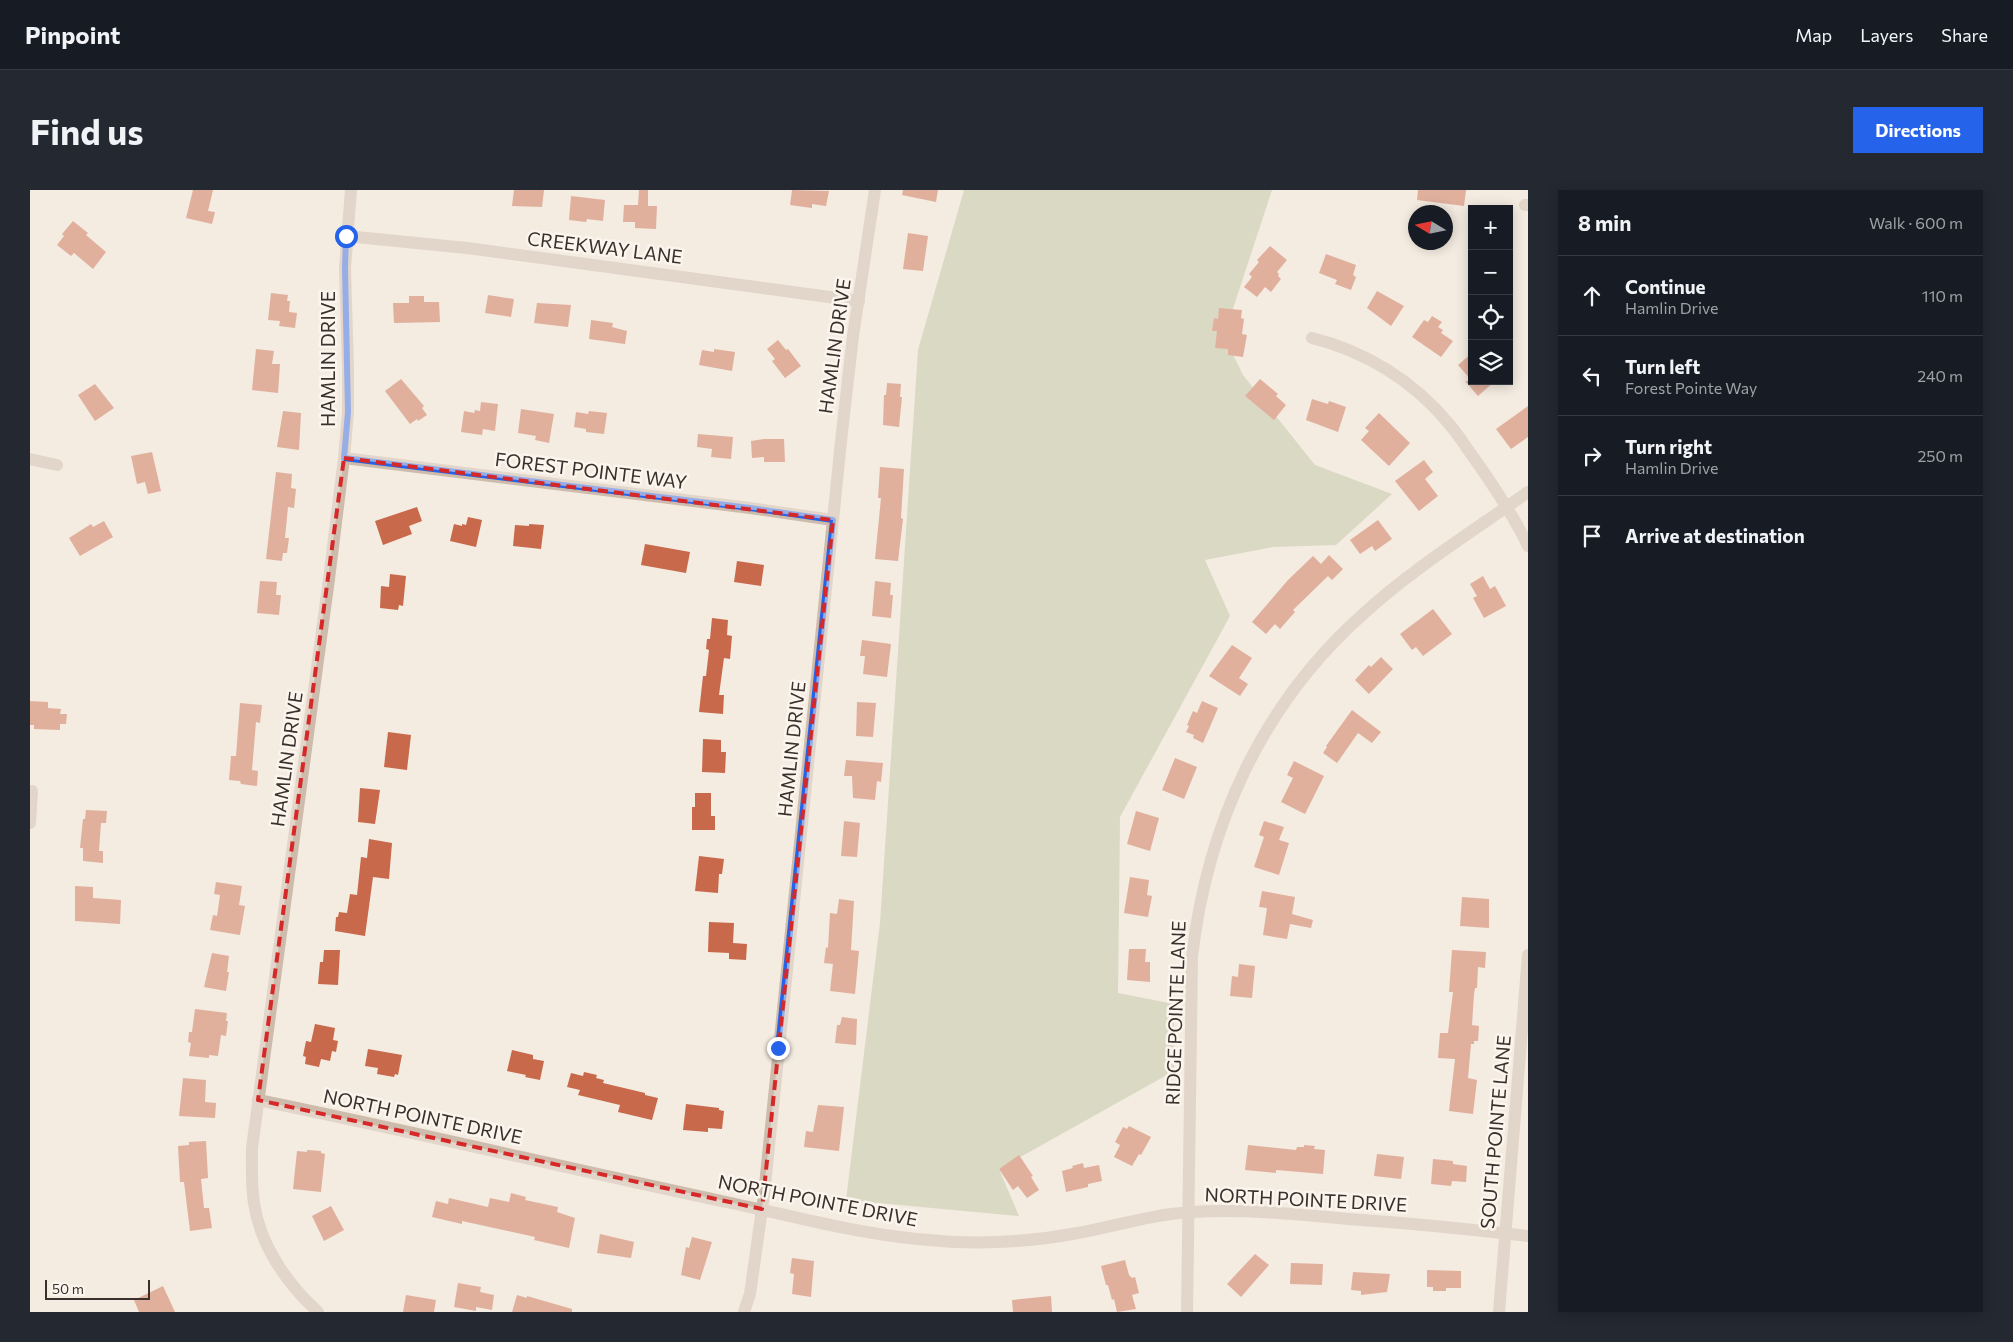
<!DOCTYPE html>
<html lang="en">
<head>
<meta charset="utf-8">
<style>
  :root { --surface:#171b24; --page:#242831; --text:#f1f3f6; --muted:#9ea1a6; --line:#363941; --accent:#2563eb }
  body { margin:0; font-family:Commissioner,sans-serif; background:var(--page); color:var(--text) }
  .controls { position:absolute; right:15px; top:15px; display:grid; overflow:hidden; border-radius:0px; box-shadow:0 2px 12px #0003 }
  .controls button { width:45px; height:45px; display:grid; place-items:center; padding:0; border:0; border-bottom:1px solid var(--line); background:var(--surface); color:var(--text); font:25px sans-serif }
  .compass { position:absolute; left:1378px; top:15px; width:45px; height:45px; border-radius:50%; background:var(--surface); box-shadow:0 2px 12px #0003; rotate:280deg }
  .scale { position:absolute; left:15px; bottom:12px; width:105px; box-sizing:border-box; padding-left:5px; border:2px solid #3b302b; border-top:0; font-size:14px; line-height:18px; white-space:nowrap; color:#3b302b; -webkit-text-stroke:4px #fbf5ee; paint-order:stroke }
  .stop { position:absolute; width:15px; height:15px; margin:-11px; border:4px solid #2563eb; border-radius:50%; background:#fff }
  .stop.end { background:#2563eb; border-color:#fff; box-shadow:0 1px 5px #0008 }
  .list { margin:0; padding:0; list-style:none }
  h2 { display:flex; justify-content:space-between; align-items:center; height:65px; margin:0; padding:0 20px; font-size:21px }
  h2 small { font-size:16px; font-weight:400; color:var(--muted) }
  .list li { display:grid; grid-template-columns:32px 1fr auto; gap:15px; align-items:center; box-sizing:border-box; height:80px; padding:0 20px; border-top:1px solid var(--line) }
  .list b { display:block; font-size:19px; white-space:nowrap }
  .list p { margin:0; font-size:16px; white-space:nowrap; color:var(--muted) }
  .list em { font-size:16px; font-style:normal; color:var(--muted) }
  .icon { flex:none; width:28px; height:28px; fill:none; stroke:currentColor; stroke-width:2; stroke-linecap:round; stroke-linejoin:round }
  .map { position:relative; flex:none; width:1498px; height:1122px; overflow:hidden; border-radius:0px }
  header { display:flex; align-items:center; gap:30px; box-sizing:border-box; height:70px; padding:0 25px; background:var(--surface); border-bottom:1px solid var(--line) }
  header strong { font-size:24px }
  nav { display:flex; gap:28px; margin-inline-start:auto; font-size:18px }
  .intro { display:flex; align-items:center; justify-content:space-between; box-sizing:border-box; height:120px; padding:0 30px }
  h1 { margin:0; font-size:35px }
  .button { padding:12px 22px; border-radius:0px; background:var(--accent); color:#fff; font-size:18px; font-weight:700 }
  main { display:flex; gap:30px; padding:0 30px }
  aside { flex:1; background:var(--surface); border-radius:0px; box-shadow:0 2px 12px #0003 }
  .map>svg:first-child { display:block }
  .green { fill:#b8c4a0 }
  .building { fill:#c8694b }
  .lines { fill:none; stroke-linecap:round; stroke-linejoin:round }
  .minor { stroke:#cdbbac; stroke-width:12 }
  .route { stroke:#2563eb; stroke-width:6 }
  .marked { fill:none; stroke:#d62828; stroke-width:4; stroke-dasharray:10 6; stroke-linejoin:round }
  .labels { text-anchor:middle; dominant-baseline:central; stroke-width:5; stroke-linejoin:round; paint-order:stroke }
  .street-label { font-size:19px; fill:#3b302b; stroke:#fbf5ee }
</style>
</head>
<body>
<header>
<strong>Pinpoint</strong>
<nav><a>Map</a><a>Layers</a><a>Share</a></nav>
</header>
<div class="intro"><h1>Find us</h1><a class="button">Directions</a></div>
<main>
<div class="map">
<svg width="1498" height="1122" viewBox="0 0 1498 1122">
  <rect width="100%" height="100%" fill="#f4ebe1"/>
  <!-- green -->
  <polygon class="green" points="934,0 1242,0 1194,146 1213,185 1285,275 1362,304 1306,355 1243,357 1175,370 1200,426 1090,627 1088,803 1144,814 1144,881 969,979 989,1026 816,1010 850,733 888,160"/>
  <!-- building -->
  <g class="building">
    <polygon points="163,0 183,0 178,21 185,22 182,34 156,28"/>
    <polygon points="484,0 514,0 512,17 482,16"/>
    <polygon points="609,0 618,0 618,16 627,16 626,39 605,38 605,32 593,32 594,15 608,15"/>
    <polygon points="762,0 799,1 796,16 782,14 782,18 760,15"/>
    <polygon points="873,0 908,0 906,12 872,5"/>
    <polygon points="1388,0 1436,0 1434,16 1387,10"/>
    <polygon points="541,6 575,10 573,31 557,29 556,32 539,30"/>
    <polygon points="43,31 58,43 56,45 76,62 63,79 44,63 41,66 27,55 34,46 32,44"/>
    <polygon points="878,43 898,46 893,81 873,79"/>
    <polygon points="1240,56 1257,70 1247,82 1249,84 1248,86 1251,89 1241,102 1235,97 1227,107 1214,97 1222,87 1219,84 1229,72 1227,70"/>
    <polygon points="1296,64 1326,75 1323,85 1326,87 1321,100 1305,94 1307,90 1289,83"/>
    <polygon points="1347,101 1374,116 1361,136 1337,118"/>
    <polygon points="241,103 258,105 257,111 260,111 259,122 267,123 265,138 249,136 250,131 238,130"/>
    <polygon points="458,105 484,109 481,127 455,123"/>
    <polygon points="379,106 394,106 394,112 409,112 410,132 364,133 363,113 379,113"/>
    <polygon points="507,113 541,115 538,137 504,133"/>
    <polygon points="1189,118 1212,120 1211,128 1214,129 1212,144 1217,145 1213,167 1198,165 1198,159 1185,158 1187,141 1182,141 1184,128 1188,129"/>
    <polygon points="1402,126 1412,132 1408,137 1413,140 1411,143 1423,151 1411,167 1382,147 1394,130 1398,132"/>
    <polygon points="561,130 583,133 582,137 597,141 595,154 559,149"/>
    <polygon points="748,150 756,160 758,159 771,176 755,188 742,171 745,169 737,159"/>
    <polygon points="226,159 244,161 242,174 250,174 248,203 222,200"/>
    <polygon points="684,159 705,162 702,181 669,175 672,160 684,162"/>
    <polygon points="1442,163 1442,191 1428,175"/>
    <polygon points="371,189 394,216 392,218 397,225 388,231 387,229 380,234 355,201"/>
    <polygon points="1230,189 1248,204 1246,206 1256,215 1244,230 1215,206"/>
    <polygon points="1435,191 1465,191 1448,206"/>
    <polygon points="857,193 871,194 870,207 872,207 869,237 853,235 854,205 856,205"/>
    <polygon points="65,194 84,218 65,231 48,205"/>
    <polygon points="1282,209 1298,214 1299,211 1316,217 1308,242 1276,230"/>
    <polygon points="451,212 468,214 465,241 453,239 452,245 431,242 434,221 444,223 445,220 450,221"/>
    <polygon points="1498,216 1498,247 1481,259 1466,239"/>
    <polygon points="491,219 524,224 519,253 505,250 506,246 488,243"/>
    <polygon points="253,221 271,223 269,260 247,257"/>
    <polygon points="559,221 577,223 574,244 556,242 556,239 544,237 546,222 558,224"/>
    <polygon points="1349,223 1380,253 1359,276 1331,250 1339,241 1335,238"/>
    <polygon points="668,244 703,247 701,269 681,267 682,259 667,257"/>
    <polygon points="734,249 754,249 755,272 734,272 734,267 722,268 721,251"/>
    <polygon points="122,262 131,301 118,304 115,292 107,294 101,266"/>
    <polygon points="1394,270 1403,282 1395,289 1408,306 1389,321 1365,291"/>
    <polygon points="850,277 874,279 871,328 873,329 868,371 845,369 851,308 848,308"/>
    <polygon points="246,282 262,284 261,298 266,299 264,318 258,317 255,348 259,348 257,363 253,363 252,371 236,369"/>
    <polygon points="387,317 392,331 379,336 382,344 353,355 345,331"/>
    <polygon points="438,327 452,330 446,357 420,351 424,334 432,336 432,334 436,335"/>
    <polygon points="1348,330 1362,349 1345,361 1342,356 1330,364 1320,350"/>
    <polygon points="74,331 83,347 50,366 39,348 61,334 63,337"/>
    <polygon points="499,334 514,335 511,359 483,356 485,335 499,336"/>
    <polygon points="615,354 660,362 656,383 611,375"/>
    <polygon points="1299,365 1313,379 1302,390 1298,386 1263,420 1265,422 1250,439 1245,434 1236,444 1222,432 1258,390 1283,366 1291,374"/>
    <polygon points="707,371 734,375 731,396 704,392"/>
    <polygon points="360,384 376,386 373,416 369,415 368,420 350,418 351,396 359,397"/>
    <polygon points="1453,386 1460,399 1465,396 1476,416 1454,428 1443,408 1447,406 1440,394"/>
    <polygon points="230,391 247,392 246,405 251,405 249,425 227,423"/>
    <polygon points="845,391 861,393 860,405 863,405 861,428 842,426"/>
    <polygon points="1403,419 1422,444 1393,466 1386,457 1382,460 1370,444"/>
    <polygon points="682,428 698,430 697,445 702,446 700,469 694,468 691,490 689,505 694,505 693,524 669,522 673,486 676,486 679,460 676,459 677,449 680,449"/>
    <polygon points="832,450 861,454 857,487 833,484 835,466 830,466"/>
    <polygon points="1202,455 1222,468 1209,488 1218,494 1210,506 1179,486"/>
    <polygon points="1351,467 1363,479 1339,504 1325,490 1339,475 1341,477"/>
    <polygon points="0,511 18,512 18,518 31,519 30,524 37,524 36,534 30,534 30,540 4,539 4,535 0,535"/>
    <polygon points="1172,511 1188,518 1173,553 1163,548 1164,545 1156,542 1159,536 1157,535 1163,521 1167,523"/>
    <polygon points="827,512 846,513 843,547 826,546"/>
    <polygon points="210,513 232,515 230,533 226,532 222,580 228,581 227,596 211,594 210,591 199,590 201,566 206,566"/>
    <polygon points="1322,520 1351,542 1342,553 1328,543 1307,573 1293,563 1297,557 1296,556"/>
    <polygon points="358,542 381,545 377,580 354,577"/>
    <polygon points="673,549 691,550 691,562 696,562 695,583 672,582"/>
    <polygon points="1145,568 1167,577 1154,609 1132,600"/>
    <polygon points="816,570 853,573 851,592 847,591 845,610 823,608 822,586 814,586"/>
    <polygon points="1264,571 1294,586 1275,624 1251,612 1263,588 1257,585"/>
    <polygon points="330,598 350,600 345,634 328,632"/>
    <polygon points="665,603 681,603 681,626 685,626 685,640 662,640 662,617 665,617"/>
    <polygon points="56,620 77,621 76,633 71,633 69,661 73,661 73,673 53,671 53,658 50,658 53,629 55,629"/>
    <polygon points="1106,621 1129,628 1120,661 1097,654"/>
    <polygon points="814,631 830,633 827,667 811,666"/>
    <polygon points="1234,631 1254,637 1249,650 1259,653 1249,685 1224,677 1234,647 1229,645"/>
    <polygon points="339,649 362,653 359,689 343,687 335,746 305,741 306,727 308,727 309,722 317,723 320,704 327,705 331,667 337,668"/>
    <polygon points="669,666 694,669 692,684 689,684 688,703 665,701"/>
    <polygon points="1100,687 1119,690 1117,705 1122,706 1118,727 1094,723"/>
    <polygon points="186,692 212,696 209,715 215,716 210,745 180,740 183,725 187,726 190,705 184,704"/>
    <polygon points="45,696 63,697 63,708 91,710 90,734 45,731"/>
    <polygon points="1232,701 1265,707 1262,724 1283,730 1281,738 1260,734 1257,749 1233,745 1237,718 1229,717"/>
    <polygon points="1432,707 1459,709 1459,738 1430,736"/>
    <polygon points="809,709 824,711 821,760 829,761 825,804 800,801 803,774 794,773 796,757 798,758 800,723 807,724"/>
    <polygon points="679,732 704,733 703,753 717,754 716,770 699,769 699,763 678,762"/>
    <polygon points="1099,759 1116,759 1115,772 1120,772 1120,792 1097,790"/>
    <polygon points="294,760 310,760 308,795 288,794 290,772 293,772"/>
    <polygon points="1422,760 1456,762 1455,778 1448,777 1447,798 1445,798 1444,804 1442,835 1449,836 1448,851 1444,851 1444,854 1441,854 1438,888 1447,890 1443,924 1419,921 1425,869 1408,868 1410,843 1418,843 1423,802 1419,802"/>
    <polygon points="182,763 199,766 197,782 199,782 196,801 174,797"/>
    <polygon points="1209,774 1225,776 1222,808 1200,806 1202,786 1208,787"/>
    <polygon points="165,819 197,823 196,831 198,831 196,846 191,845 188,866 179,865 179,868 159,866 161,853 158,852 159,842 162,842"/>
    <polygon points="812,827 827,829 826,855 805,853 807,835 810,835"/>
    <polygon points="285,834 305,838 303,850 308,851 306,862 302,861 300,871 291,869 289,877 275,874 276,867 273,866 276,851 281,852"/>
    <polygon points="338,859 372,865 368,885 365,884 364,887 347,884 348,878 335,876"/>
    <polygon points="482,860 503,865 503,869 514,871 510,890 495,887 496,885 477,881"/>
    <polygon points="554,882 567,885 566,888 574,890 573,893 615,903 615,905 628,908 622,930 588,922 590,915 548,905 550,900 537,897 541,883 553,886"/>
    <polygon points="153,888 176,890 175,912 186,913 185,928 149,926"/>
    <polygon points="656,914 689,918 689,920 694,921 692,939 678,938 678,942 653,940"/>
    <polygon points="788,915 814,917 809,961 774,957 776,941 783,942"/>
    <polygon points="1099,936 1121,947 1111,965 1109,964 1102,976 1084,967 1090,955 1085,952 1093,937 1097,939"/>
    <polygon points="176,951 178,988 171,989 174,1018 179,1018 182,1038 160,1041 154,992 150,992 148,956 159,955 159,952"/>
    <polygon points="1218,955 1266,960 1267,957 1274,957 1274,955 1285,956 1284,959 1295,960 1293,984 1246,980 1246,983 1215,980"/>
    <polygon points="277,960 291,961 291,963 295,964 291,1002 263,999 267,961 277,962"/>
    <polygon points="1347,964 1374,967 1371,989 1344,986"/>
    <polygon points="989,965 1003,986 1001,987 1009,1000 997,1008 988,996 983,1000 969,979"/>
    <polygon points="1403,969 1423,971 1423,974 1437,976 1436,992 1422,991 1421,996 1401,994"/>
    <polygon points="1053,973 1054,978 1069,975 1072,991 1058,994 1058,997 1036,1002 1032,981 1043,978 1042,976"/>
    <polygon points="481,1003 496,1007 495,1010 528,1017 527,1022 545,1028 539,1058 504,1050 505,1047 432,1031 432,1034 402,1027 406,1011 418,1014 419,1008 458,1017 460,1008 479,1012"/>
    <polygon points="301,1016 314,1040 294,1051 282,1026"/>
    <polygon points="570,1044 604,1052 601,1068 567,1063"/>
    <polygon points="662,1047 682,1052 670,1090 651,1085 656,1057 659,1058"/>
    <polygon points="1225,1064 1239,1075 1211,1107 1197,1094"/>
    <polygon points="762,1068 784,1071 781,1107 762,1104 764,1084 760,1083"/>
    <polygon points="1095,1070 1099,1085 1102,1088 1105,1087 1109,1103 1102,1105 1106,1119 1087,1122 1084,1109 1082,1110 1078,1095 1076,1095 1071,1076"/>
    <polygon points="1261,1073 1293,1074 1292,1095 1260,1094"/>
    <polygon points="1397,1080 1431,1081 1431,1098 1416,1098 1416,1101 1403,1101 1403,1097 1397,1097"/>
    <polygon points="1323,1082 1360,1084 1357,1102 1331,1105 1331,1101 1321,1100"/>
    <polygon points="428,1093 451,1097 450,1102 464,1105 462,1120 446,1117 446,1121 424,1117"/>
    <polygon points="133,1096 145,1122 109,1122 104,1110"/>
    <polygon points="376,1105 406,1110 404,1122 373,1122"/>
    <polygon points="487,1105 497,1108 497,1106 542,1119 542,1122 482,1122"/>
    <polygon points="1021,1106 1022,1122 983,1122 982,1110"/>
  </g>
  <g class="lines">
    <!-- minor -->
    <g class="minor">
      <polyline points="1495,15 1498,15"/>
      <polyline points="316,46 437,58 829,111"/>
      <path d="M1282,148C1335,161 1384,191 1419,234C1429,245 1437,259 1446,271C1465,298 1484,326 1498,356"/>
      <polyline points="314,268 720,318 803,330"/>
      <polyline points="0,269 27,275"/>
      <polyline points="0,633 2,601"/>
      <path d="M228,910C385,942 540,979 696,1012C759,1025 823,1043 887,1049C941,1055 995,1053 1048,1043C1086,1036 1123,1024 1162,1022C1214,1019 1266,1024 1318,1029C1378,1033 1438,1039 1498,1046"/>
      <path d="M288,1122C257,1094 230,1055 224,1013C221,995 222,977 222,958L299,389L314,268L318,222V179L315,78L321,0"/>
      <polyline points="714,1122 720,1104 734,1005 812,242 823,146 845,0"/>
      <path d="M1157,1122L1162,767C1177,635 1232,515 1331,426C1382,379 1442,342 1498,302"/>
      <polyline points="1469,1122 1498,765"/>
    </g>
  </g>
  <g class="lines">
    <!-- route -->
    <polyline class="route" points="316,46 315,78 318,222 314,268 720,318 803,330 748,858"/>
  </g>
  <!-- marked area -->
  <path d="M0 0H1498V1122H0ZM314,268L803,330L732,1019L228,910Z" fill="#f4ebe1" fill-opacity=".55" fill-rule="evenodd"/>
  <path class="marked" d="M314,268L803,330L732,1019L228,910Z"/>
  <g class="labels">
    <!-- street labels -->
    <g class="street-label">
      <text transform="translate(575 57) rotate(7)">CREEKWAY LANE</text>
      <text transform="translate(804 156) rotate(-82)">HAMLIN DRIVE</text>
      <text transform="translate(297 169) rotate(-90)">HAMLIN DRIVE</text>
      <text transform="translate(561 280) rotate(7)">FOREST POINTE WAY</text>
      <text transform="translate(761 559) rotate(-84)">HAMLIN DRIVE</text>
      <text transform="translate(256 569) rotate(-82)">HAMLIN DRIVE</text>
      <text transform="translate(1145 823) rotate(-88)">RIDGE POINTE LANE</text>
      <text transform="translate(393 926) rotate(12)">NORTH POINTE DRIVE</text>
      <text transform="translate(1465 942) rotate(-85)">SOUTH POINTE LANE</text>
      <text transform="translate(1276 1009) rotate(3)">NORTH POINTE DRIVE</text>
      <text transform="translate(788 1010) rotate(11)">NORTH POINTE DRIVE</text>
    </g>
  </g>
</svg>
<div class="controls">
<button>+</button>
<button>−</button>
<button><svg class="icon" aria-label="locate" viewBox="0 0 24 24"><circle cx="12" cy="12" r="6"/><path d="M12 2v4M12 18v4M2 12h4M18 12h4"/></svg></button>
<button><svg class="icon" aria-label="layers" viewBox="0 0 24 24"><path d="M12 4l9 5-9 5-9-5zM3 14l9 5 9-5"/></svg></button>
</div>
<svg class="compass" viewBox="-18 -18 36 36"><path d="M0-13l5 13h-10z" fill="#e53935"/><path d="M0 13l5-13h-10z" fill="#9ea1a6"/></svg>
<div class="scale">50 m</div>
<div class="stop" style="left:316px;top:46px"></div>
<div class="stop end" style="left:748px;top:858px"></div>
</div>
<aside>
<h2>8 min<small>Walk · 600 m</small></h2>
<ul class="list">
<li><svg class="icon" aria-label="ahead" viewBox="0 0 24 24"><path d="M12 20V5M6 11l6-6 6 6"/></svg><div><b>Continue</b><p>Hamlin Drive</p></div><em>110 m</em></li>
<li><svg class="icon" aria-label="left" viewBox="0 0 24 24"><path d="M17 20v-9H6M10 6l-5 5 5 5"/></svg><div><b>Turn left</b><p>Forest Pointe Way</p></div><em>240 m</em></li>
<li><svg class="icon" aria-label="right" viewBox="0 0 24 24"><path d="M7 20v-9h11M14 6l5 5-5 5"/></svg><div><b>Turn right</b><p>Hamlin Drive</p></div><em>250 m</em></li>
<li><svg class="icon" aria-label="arrive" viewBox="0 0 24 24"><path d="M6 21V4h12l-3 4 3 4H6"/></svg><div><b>Arrive at destination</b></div></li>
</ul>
</aside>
</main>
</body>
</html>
